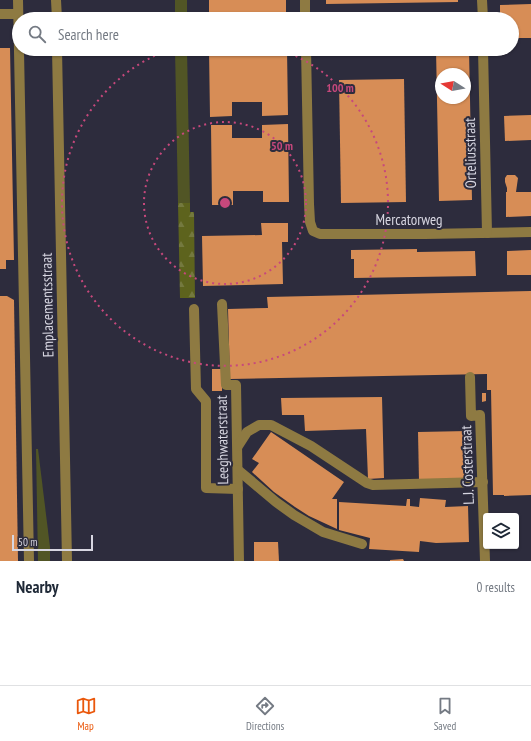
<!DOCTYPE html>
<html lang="en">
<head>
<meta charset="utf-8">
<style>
  :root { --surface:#fff; --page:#f2f2f3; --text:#1f2937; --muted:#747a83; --line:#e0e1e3; --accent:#ea580c }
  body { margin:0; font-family:"PT Sans Narrow",sans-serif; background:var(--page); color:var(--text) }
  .controls { position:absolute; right:12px; bottom:12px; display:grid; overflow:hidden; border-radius:4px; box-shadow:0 1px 3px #0004 }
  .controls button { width:36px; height:36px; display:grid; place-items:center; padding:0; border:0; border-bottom:1px solid var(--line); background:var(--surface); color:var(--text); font:20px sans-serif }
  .compass { position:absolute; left:435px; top:68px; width:36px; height:36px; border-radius:50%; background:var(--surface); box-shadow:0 1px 3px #0004; rotate:281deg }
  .scale { position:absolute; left:12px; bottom:10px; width:81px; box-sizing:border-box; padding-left:4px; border:2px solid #d7d6e1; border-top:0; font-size:11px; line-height:14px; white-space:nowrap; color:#d7d6e1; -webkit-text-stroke:3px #2d2c3d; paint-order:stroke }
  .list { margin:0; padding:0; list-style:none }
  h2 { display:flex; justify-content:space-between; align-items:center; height:52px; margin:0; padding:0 16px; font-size:17px }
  h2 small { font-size:13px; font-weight:400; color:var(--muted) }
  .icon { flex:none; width:22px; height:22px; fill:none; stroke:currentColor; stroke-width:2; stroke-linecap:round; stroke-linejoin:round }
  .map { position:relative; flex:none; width:531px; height:561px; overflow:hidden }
  .search { position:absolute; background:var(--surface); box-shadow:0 1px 3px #0004; left:12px; right:12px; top:12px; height:44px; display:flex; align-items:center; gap:10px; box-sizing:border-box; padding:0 14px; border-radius:22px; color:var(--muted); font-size:15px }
  .sheet { height:124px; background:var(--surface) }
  nav { display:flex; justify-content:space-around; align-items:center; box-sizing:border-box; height:56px; border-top:1px solid var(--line); background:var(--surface); font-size:11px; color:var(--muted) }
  nav a { display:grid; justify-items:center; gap:2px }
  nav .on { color:var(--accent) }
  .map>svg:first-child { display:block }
  .green { fill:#515525 }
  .forest { fill:url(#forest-firs) }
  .building { fill:#d78d56; fill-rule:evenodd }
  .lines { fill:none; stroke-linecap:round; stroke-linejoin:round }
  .minor { stroke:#8e7a42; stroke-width:10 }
  .ring { fill:none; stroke:#c7487c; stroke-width:2; stroke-dasharray:2 4 }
  .labels { text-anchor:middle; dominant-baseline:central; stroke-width:4; stroke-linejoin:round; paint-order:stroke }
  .street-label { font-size:15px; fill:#d7d6e1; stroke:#2d2c3d }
  .centre { fill:#c7487c; stroke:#2d2c3d; stroke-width:2 }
  .ring-label { font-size:12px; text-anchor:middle; font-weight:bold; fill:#c7487c; stroke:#2d2c3d; stroke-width:4; stroke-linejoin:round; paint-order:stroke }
</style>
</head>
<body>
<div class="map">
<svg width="531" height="561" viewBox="0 0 531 561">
  <defs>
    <pattern id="forest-firs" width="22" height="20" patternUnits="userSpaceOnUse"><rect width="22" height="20" fill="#5d631d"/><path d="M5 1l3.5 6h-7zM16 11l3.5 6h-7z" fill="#74793e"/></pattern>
  </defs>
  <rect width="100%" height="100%" fill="#2d2c3d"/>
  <!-- green -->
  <g class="green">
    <rect x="175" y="0" width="12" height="19"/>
    <polygon points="175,49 187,49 190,203 178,203"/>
    <polygon points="36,449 38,449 50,547 50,561 38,561"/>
  </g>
  <!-- forest -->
  <polygon class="forest" points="178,203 190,203 190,212 194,212 195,298 180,298"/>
  <!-- building -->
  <g class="building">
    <polygon points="209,0 286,0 286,19 260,19 260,13 230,13 230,19 209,19"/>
    <polygon points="326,0 458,0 458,2 326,4"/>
    <polygon points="531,4 531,38 512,38 512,19 500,19 500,5"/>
    <polygon points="468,12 468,19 436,19 435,13"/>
    <polygon points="400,16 403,16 403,19 338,19 338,17"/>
    <polygon points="0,48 10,48 14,260 6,260 6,269 0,269"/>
    <polygon points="209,49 231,49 231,51 261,50 260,49 287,49 288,115 262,116 262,102 232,102 232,116 210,117"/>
    <polygon points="338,49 404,49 404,53 338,54"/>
    <path d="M436,49H469L472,200L439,201ZM441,74H465V98H441Z"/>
    <polygon points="404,79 406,202 341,203 339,80"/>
    <polygon points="531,115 531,140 505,141 504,116"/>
    <polygon points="288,124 289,202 263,202 263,191 233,191 233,205 212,205 211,125 232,125 232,138 262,138 262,125"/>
    <polygon points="507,175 515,175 518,178 516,192 531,192 531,216 506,217 506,192 507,192 507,188 505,182 505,178"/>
    <polygon points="261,223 288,223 288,242 282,242 283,284 203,286 202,236 262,235"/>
    <polygon points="417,249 417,252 475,251 476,276 354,278 354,259 351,259 351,250"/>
    <polygon points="531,250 531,275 507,275 507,251"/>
    <polygon points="531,291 531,495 504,496 504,495 493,495 491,390 487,390 487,374 230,379 228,309 268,308 267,297"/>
    <polygon points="0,296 7,296 14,300 18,561 0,561"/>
    <rect x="212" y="369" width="10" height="22"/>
    <polygon points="482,393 486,393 486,401 482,402"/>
    <polygon points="382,397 384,478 368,479 366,429 305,431 304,415 282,415 281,398"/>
    <polygon points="468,431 470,480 419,481 418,432"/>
    <polygon points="271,432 344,482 332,499 337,499 337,529 309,516 295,507 274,492 252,472 259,463 252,459"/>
    <polygon points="420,498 446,500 445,507 468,506 469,542 436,543 420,541 419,552 369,549 370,538 339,530 339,502 406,506 407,499 410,499 410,506 419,507"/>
    <polygon points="254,542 278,542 279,561 254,561"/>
    <polygon points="403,559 404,561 390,561 390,560"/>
  </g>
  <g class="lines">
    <!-- minor -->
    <g class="minor">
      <polyline points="18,0 29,561"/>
      <polyline points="56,0 57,19"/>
      <polyline points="305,0 305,19"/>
      <polyline points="482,0 483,19"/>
      <polyline points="0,14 18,14"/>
      <polyline points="57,49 67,561"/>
      <polyline points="306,49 309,204 310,222 313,231 320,234 425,234 531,232"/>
      <polyline points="483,49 487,233"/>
      <polyline points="222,304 226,385 236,385 239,561"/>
      <polyline points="194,309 196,389 206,401 206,488 238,489"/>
      <polyline points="470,377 471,416 480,415 485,561"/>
      <polyline points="238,446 247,432 259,425 271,425 311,446 367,483 373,485 483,482"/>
      <polyline points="238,470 276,502 294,515 323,532 362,544"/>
    </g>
  </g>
  <!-- distance rings -->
  <g class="ring">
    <circle cx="225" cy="203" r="81"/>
    <path d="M279 49A163 163 0 1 1 171 49"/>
  </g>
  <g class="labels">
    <!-- street labels -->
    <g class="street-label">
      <text transform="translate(470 153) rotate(-91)">Orteliusstraat</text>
      <text x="409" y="219">Mercatorweg</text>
      <text transform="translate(47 305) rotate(-91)">Emplacementsstraat</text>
      <text transform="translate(222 440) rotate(-91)">Leeghwaterstraat</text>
      <text transform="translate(467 465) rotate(-92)">L.J. Costerstraat</text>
    </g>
  </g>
  <circle cx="225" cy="203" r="6" class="centre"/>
  <g class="ring-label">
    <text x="340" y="92">100 m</text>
    <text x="282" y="150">50 m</text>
  </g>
</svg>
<div class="controls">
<button><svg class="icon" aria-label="layers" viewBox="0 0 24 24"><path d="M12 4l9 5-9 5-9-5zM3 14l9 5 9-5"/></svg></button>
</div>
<svg class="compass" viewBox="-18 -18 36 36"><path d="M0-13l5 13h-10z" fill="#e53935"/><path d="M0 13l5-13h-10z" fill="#747a83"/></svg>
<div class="scale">50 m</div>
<div class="search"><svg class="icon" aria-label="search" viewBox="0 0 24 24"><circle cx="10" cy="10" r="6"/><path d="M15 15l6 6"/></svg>Search here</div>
</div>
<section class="sheet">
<h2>Nearby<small>0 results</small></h2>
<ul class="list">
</ul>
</section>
<nav>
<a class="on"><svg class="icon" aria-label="map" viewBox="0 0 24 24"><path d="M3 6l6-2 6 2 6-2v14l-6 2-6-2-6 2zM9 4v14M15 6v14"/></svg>Map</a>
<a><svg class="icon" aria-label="directions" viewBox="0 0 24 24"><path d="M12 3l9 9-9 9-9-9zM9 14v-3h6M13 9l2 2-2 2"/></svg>Directions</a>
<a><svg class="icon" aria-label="saved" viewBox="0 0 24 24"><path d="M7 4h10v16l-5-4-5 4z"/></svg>Saved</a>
</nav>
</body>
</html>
